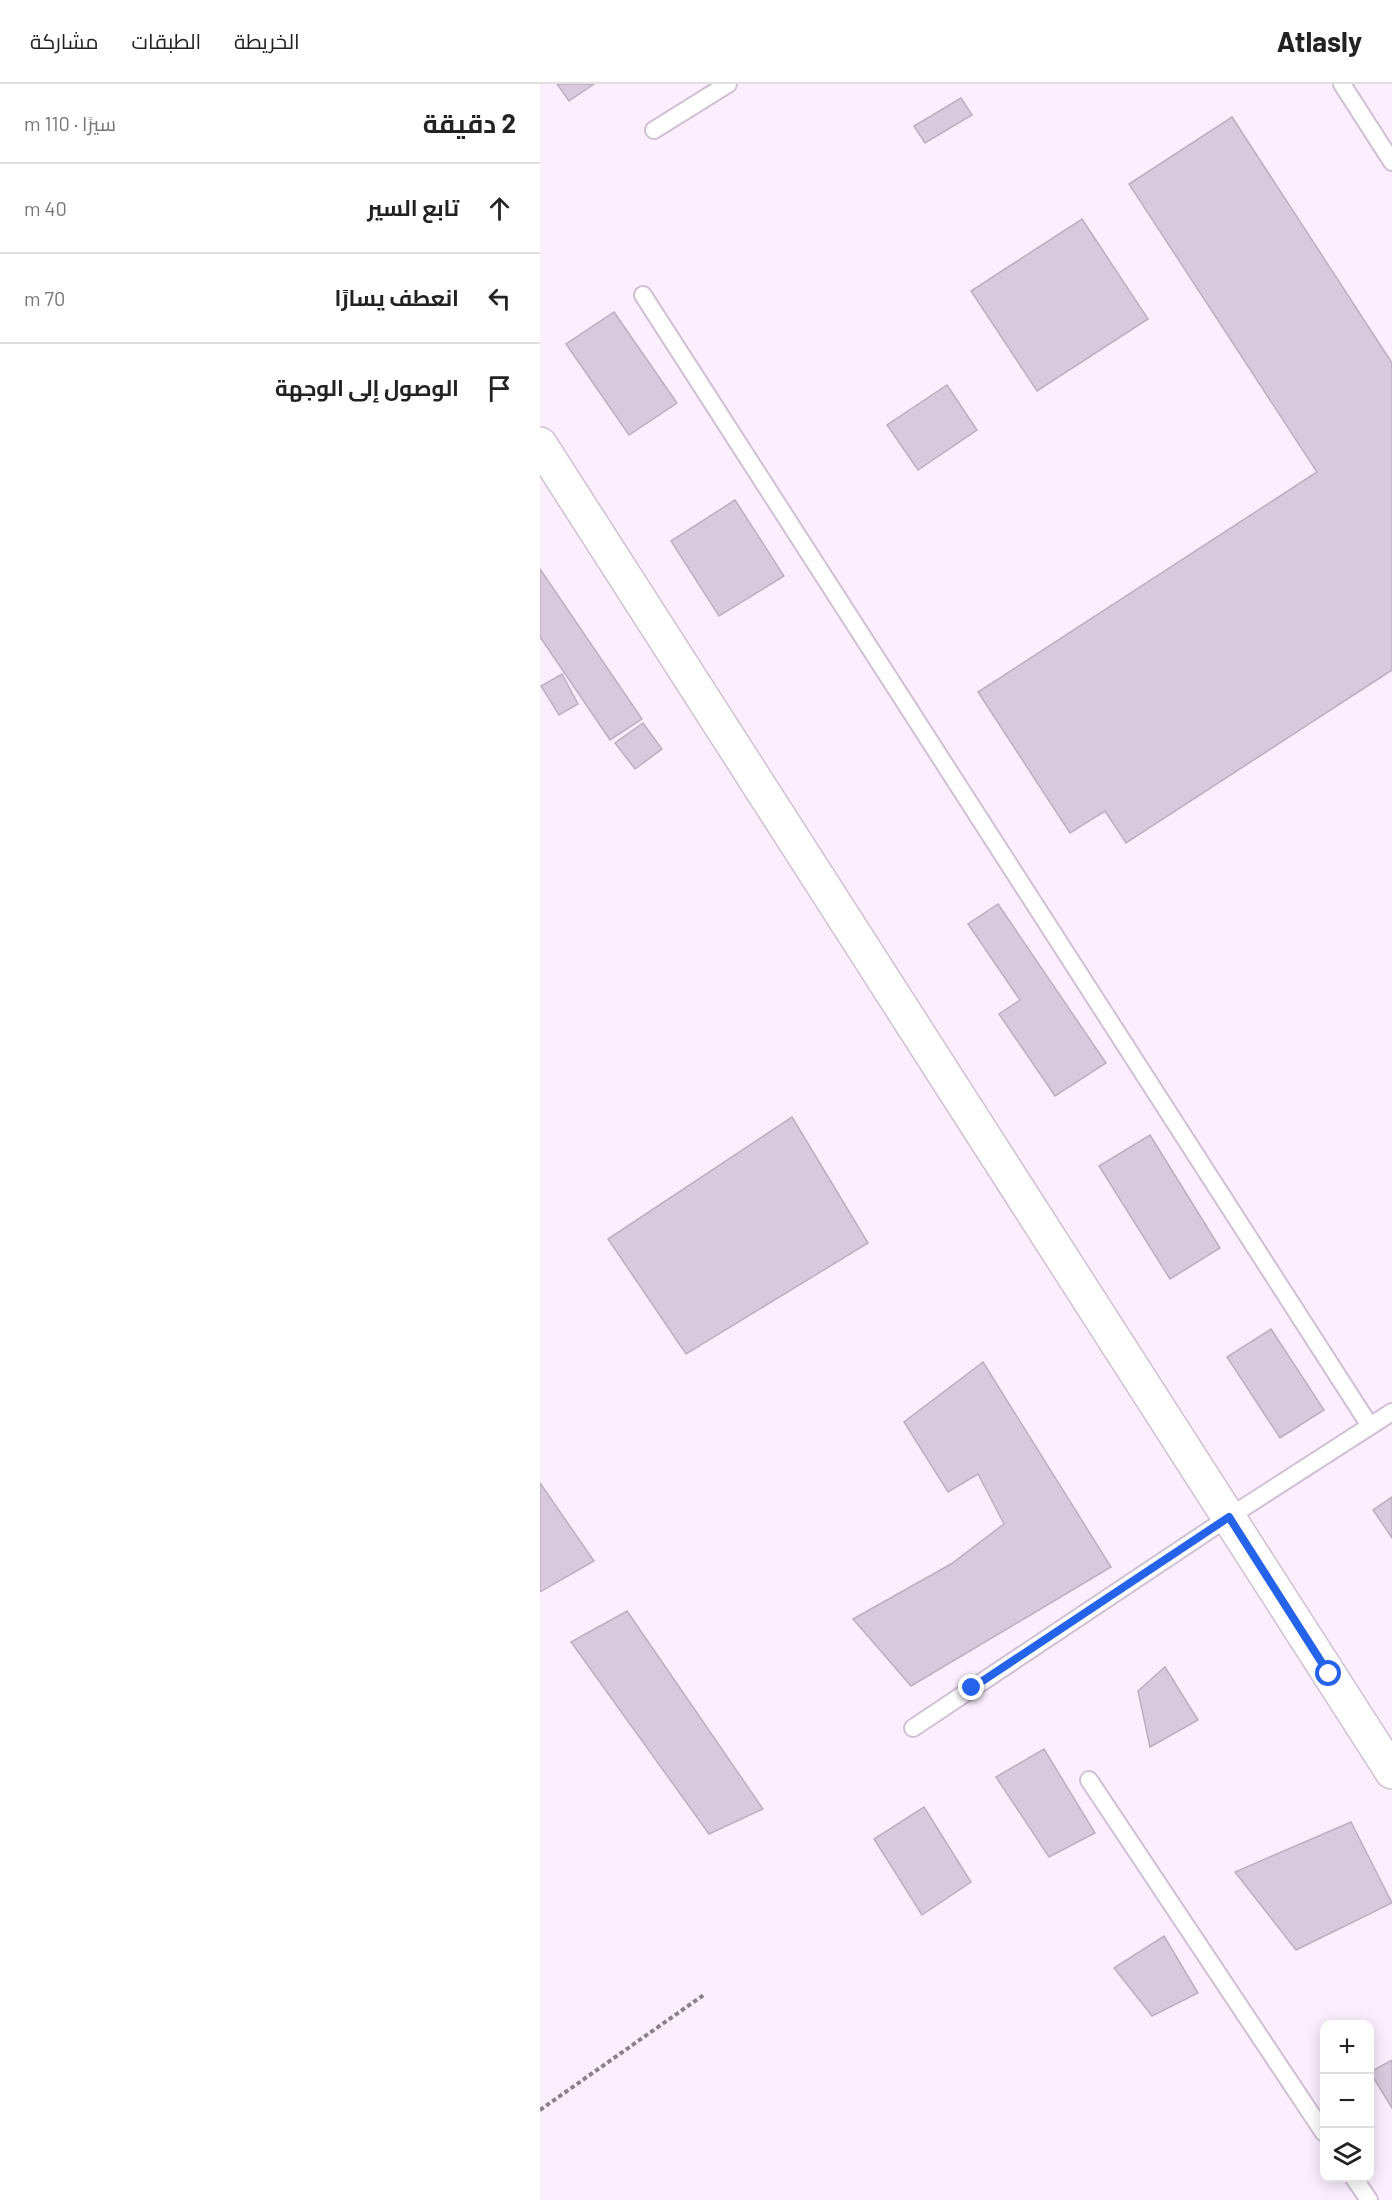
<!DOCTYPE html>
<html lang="ar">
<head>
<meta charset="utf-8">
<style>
  :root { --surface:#fff; --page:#f6f6f6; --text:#222; --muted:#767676; --line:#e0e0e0 }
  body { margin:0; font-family:Barlow,Cairo,sans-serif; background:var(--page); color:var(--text); direction:rtl }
  .controls { position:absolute; right:18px; bottom:18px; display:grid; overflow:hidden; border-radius:12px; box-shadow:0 3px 15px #0003 }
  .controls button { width:54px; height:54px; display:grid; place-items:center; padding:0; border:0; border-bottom:2px solid var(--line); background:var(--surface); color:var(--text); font:30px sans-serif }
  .stop { position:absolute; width:18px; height:18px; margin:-14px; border:4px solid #2563eb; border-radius:50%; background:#fff }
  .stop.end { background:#2563eb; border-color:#fff; box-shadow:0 2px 6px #0008 }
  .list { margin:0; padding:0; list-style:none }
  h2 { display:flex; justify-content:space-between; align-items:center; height:78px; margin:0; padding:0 24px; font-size:26px }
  h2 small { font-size:20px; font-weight:400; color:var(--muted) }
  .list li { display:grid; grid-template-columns:39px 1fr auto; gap:18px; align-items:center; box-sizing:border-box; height:90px; padding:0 24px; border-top:2px solid var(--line) }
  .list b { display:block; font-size:22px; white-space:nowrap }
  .list em { font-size:20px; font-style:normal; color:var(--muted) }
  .icon { flex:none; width:33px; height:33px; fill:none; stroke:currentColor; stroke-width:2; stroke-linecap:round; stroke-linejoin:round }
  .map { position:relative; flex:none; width:852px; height:2116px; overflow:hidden; direction:ltr }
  header { display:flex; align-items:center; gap:36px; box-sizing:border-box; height:84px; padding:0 30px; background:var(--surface); border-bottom:2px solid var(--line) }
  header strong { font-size:28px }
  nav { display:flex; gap:33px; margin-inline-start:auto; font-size:21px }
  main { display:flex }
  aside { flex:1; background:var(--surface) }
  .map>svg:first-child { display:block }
  .building { fill:#d8c9dc; stroke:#bdaec1; stroke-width:1.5 }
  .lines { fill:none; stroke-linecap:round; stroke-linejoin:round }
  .service-casing { stroke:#cfc1d3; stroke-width:20 }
  .minor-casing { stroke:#cfc1d3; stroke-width:36 }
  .path { stroke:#8a818c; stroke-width:4; stroke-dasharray:4.5 3; stroke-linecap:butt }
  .service { stroke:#fff; stroke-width:16 }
  .minor { stroke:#fff; stroke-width:33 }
  .route { stroke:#2563eb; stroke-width:8 }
</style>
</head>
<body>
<header>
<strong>Atlasly</strong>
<nav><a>الخريطة</a><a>الطبقات</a><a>مشاركة</a></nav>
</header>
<main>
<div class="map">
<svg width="852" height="2116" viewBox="0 0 852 2116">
  <rect width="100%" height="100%" fill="#fbeffe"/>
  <!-- building -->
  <g class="building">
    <polygon points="17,0 54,0 29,17"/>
    <polygon points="421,14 432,31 385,59 374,42"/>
    <polygon points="692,33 852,279 852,586 586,759 565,727 530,749 438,608 777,388 589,100"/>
    <polygon points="542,135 608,235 497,307 431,207"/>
    <polygon points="74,228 137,319 89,351 26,260"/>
    <polygon points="407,301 437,346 378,386 347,341"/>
    <polygon points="195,416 244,492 179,532 131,457"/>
    <polygon points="0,485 102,635 70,656 0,553"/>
    <polygon points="22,590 38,620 19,631 1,602"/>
    <polygon points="103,639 122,665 95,685 75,659"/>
    <polygon points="458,820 566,979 515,1012 459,930 480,916 428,840"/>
    <polygon points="252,1033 328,1159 146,1270 68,1155"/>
    <polygon points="610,1051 680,1164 630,1195 559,1082"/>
    <polygon points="731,1245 784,1326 740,1354 687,1273"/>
    <polygon points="443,1278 571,1483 371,1602 313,1535 411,1480 464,1440 438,1390 408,1408 364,1338"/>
    <polygon points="0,1399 54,1477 0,1508"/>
    <polygon points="852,1413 852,1454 833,1426"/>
    <polygon points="87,1527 223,1725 169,1750 31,1558"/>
    <polygon points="625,1583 658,1636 610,1663 598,1607"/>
    <polygon points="504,1665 555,1749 509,1773 456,1693"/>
    <polygon points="384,1723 431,1798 382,1831 334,1755"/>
    <polygon points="811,1738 852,1819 756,1866 695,1788"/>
    <polygon points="624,1852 658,1909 612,1932 574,1884"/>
    <polygon points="852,1976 852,2024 830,1988"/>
  </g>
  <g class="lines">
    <!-- service casing -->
    <g class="service-casing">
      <g id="service">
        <polyline points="802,0 852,78"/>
        <polyline points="114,46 188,0"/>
        <polyline points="103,211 830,1342"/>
        <polyline points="373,1644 689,1433 852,1328"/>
        <polyline points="549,1696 784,2049"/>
        <polyline points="814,2094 829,2116"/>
      </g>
    </g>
    <!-- minor casing -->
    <g class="minor-casing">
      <polyline id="minor" points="0,360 852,1688"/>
    </g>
    <!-- path -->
    <polyline class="path" points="0,2026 165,1910"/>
    <!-- service -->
    <use href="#service" class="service"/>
    <!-- minor -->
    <use href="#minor" class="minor"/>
  </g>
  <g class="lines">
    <!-- route -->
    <polyline class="route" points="432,1604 689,1433 789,1590"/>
  </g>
</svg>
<div class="controls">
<button>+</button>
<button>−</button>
<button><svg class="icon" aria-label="layers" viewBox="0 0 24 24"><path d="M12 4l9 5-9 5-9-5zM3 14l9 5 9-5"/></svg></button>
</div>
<div class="stop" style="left:789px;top:1590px"></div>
<div class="stop end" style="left:432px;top:1604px"></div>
</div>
<aside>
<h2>2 دقيقة<small>سيرًا · 110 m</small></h2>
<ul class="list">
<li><svg class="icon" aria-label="ahead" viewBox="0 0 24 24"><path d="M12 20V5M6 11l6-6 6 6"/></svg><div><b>تابع السير</b></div><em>40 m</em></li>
<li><svg class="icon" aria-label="left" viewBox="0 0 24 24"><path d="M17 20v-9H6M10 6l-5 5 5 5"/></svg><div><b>انعطف يسارًا</b></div><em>70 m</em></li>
<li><svg class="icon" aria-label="arrive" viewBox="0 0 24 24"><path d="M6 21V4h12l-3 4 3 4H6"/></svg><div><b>الوصول إلى الوجهة</b></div></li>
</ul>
</aside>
</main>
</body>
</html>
